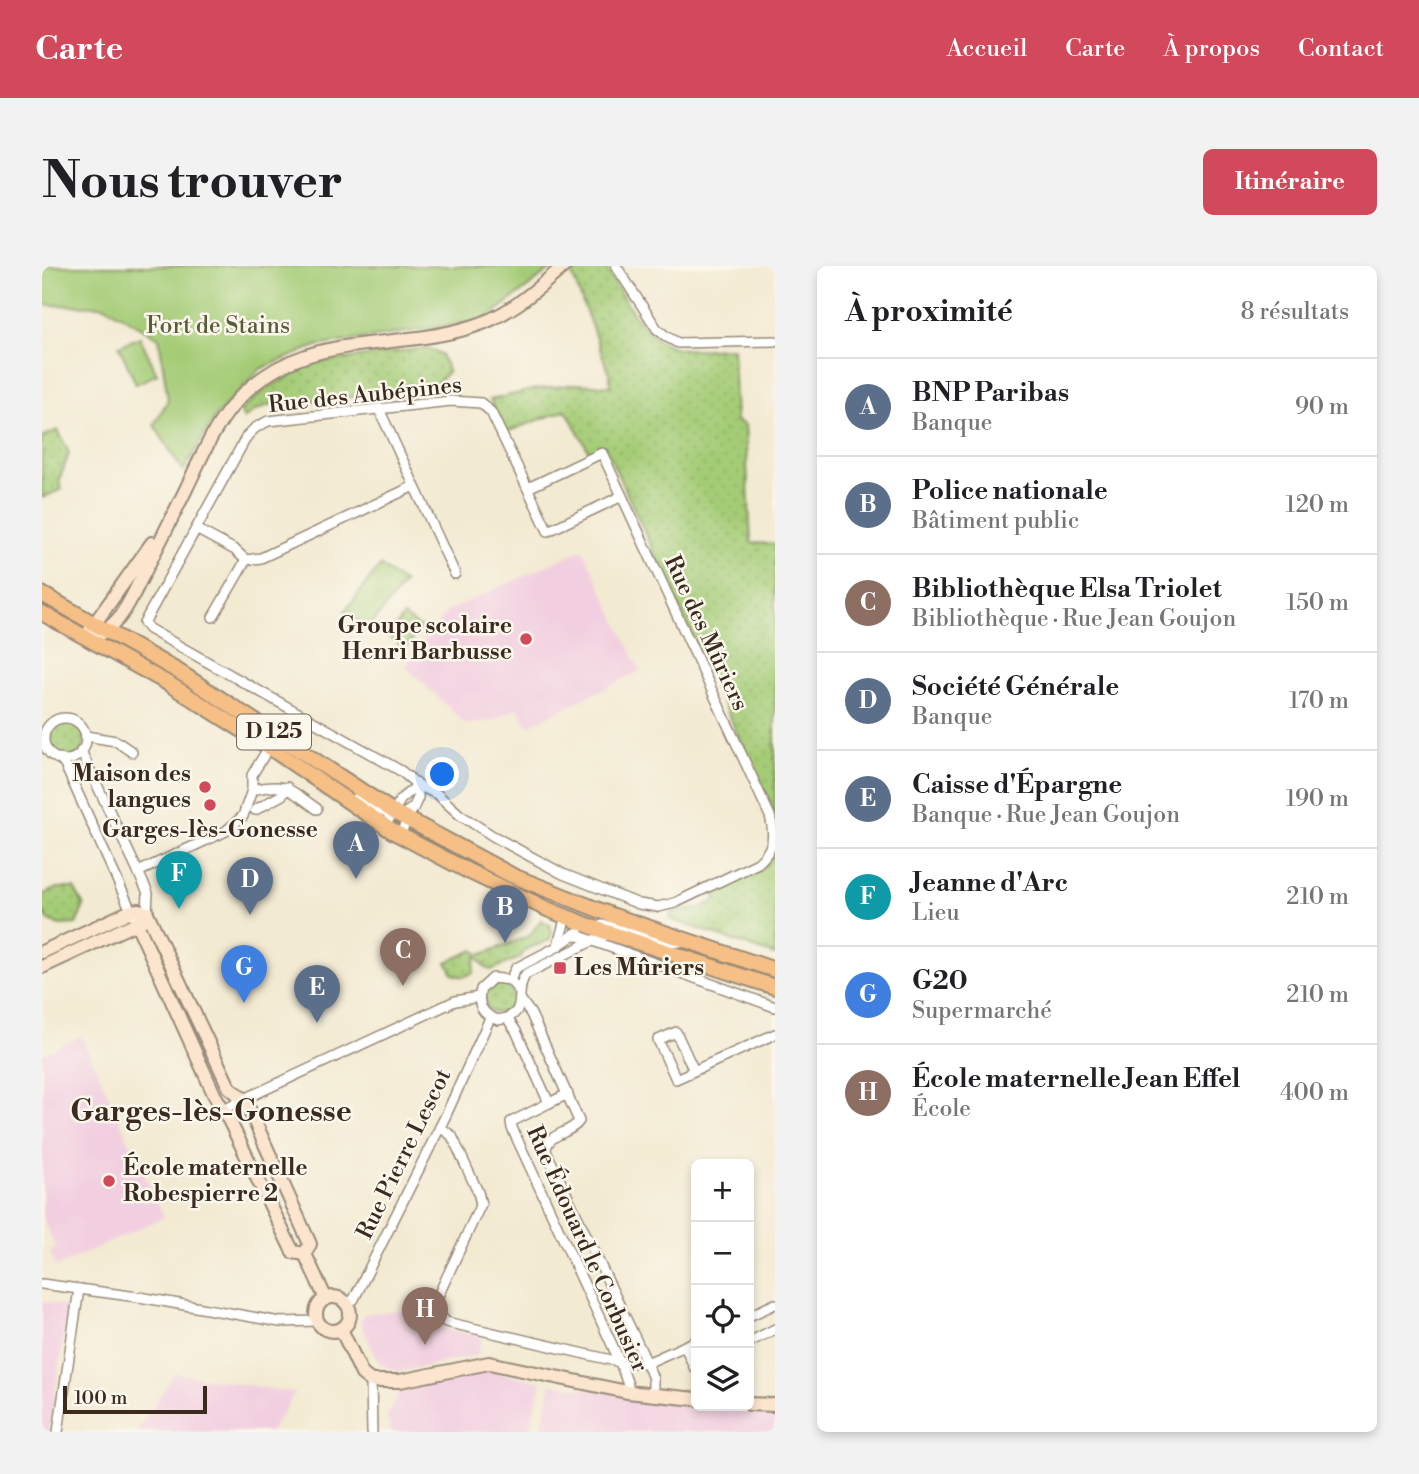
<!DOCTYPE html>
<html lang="fr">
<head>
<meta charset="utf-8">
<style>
  :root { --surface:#fff; --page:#f2f2f2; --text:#202124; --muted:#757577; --line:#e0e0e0; --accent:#d1495b }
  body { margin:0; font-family:"Libre Bodoni",serif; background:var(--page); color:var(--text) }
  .controls { position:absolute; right:21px; bottom:21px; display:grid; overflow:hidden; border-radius:10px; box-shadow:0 4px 10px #0003 }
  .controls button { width:63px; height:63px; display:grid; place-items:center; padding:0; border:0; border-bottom:2px solid var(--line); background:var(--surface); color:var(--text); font:35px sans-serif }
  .scale { position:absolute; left:21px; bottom:18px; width:144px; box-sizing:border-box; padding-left:7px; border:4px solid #3b2a1e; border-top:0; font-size:19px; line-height:24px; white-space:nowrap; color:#3b2a1e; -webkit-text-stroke:5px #fbf7ec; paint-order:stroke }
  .you { position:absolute; left:401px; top:509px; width:24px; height:24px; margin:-18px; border:5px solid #fff; border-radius:50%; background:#1a73e8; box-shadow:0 0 0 10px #1a73e833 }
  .badge { display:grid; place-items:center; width:46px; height:46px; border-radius:50%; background:var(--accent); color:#fff; font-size:23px; font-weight:700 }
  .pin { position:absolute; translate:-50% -58px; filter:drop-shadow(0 2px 4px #0008) }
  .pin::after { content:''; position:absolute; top:37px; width:24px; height:21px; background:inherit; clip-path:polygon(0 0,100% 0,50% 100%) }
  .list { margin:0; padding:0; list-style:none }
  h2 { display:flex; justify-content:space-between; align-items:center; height:91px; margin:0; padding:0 28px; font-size:30px }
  h2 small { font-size:23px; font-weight:400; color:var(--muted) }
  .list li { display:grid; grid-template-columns:46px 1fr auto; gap:21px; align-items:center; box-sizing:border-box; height:98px; padding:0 28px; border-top:2px solid var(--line) }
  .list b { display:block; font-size:26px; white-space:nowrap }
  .list p { margin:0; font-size:23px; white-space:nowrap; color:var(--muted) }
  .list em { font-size:23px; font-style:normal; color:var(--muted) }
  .icon { flex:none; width:38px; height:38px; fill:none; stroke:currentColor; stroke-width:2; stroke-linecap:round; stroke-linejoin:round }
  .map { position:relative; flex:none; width:733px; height:1166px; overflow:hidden; border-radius:10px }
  header { display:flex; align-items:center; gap:42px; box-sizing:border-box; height:98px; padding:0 35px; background:var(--accent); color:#fff }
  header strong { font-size:33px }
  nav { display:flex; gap:38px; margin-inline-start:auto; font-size:24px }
  .intro { display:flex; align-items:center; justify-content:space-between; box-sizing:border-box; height:168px; padding:0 42px }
  h1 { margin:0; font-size:49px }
  .button { padding:18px 32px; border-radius:10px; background:var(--accent); color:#fff; font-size:24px; font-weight:700 }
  main { display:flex; gap:42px; padding:0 42px }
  aside { flex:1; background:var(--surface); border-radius:10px; box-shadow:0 4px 10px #0003 }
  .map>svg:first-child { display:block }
  .built { fill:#f2cfe0 }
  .grass { fill:url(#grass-dots); stroke:#707b4a; stroke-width:2 }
  .park { fill:#a4cc76; stroke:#707b4a; stroke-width:2 }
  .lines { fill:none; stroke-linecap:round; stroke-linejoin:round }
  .street-casing { stroke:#978a78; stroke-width:12 }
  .secondary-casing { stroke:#978a78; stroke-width:16 }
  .primary-casing { stroke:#978a78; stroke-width:18 }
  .street { stroke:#fff; stroke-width:9 }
  .secondary { stroke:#fbe5cf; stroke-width:12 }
  .primary { stroke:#f5bf86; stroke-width:14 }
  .poi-dot { fill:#d1495b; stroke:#fbf7ec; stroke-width:2.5 }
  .labels { text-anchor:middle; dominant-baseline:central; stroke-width:5; stroke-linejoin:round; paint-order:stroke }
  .shield { fill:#fbf7ec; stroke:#75685c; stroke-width:2 }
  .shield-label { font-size:21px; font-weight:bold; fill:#3b2a1e }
  .park-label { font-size:23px; fill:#5a5b38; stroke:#fbf7ec }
  .street-label { font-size:23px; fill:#3b2a1e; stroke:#fbf7ec }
  .poi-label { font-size:23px; font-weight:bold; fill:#3b2a1e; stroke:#fbf7ec; text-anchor:end }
  .district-label { font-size:30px; font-weight:bold; fill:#3b2a1e; stroke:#fbf7ec }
</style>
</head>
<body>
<header>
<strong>Carte</strong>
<nav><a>Accueil</a><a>Carte</a><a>À propos</a><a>Contact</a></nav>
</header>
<div class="intro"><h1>Nous trouver</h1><a class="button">Itinéraire</a></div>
<main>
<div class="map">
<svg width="733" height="1166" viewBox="0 0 733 1166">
  <defs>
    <pattern id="grass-dots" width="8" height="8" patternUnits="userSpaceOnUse" patternTransform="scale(1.75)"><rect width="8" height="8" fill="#a4cc76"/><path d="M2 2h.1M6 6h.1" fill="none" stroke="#8eaf66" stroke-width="1.8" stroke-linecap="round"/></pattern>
  </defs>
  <rect width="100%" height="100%" fill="#fbf7ec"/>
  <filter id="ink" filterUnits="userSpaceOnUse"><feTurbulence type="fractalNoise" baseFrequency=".0143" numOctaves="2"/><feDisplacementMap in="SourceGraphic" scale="14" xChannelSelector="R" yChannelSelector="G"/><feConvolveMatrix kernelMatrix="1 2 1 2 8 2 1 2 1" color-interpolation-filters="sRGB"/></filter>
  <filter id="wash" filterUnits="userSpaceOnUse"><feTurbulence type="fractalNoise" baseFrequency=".00686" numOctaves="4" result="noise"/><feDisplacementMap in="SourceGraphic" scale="28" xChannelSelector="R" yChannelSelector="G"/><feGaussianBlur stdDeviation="1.57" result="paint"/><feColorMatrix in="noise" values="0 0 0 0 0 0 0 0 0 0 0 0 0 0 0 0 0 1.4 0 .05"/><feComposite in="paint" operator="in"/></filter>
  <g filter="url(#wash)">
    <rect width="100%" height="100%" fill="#f3ead2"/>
    <!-- built -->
    <g class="built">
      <polygon points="541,283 598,405 486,460 476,442 452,454 425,459 363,400 406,345"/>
      <polygon points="39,770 122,951 14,1001 8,987 14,982 0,951 0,789"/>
      <polygon points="0,1035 26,1041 7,1166 0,1166"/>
      <polygon points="382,1042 395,1057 406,1064 440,1070 436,1089 356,1106 338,1098 318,1056 323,1048"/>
      <polygon points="442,1104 500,1116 486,1166 349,1166 345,1150 358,1125"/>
      <polygon points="133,1107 253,1127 228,1166 95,1166"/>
      <polygon points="509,1118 654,1136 654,1140 684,1140 733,1145 733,1166 499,1166"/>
    </g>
    <!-- grass -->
    <g class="grass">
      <path d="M539,0H566L564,2C581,29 600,75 636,82C653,85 674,82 691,82L694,155L703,159L709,277L733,278V550L563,180L548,187L524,144L464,166L448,134L490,124L534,118L569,120L567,107L530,8Z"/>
      <polygon points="384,82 399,88 406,106 396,116 394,123 226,139 210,146 202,153 198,145 225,122 272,97"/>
      <polygon points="16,164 27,187 17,215 20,223 0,232 0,171"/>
      <circle cx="23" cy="473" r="20"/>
      <polygon points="733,588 733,689 628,653 630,646 657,643 673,635 675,620 720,602"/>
      <polygon points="15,622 32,622 42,640 34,658 18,659 7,655 0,644 0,629"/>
      <polygon points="499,654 508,659 510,667 508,674 484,683 478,692 449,704 444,702 434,690 431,707 421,711 411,708 405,696 432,684 438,689 482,672 487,670"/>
      <circle cx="457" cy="732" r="15"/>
    </g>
    <!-- park -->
    <g class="park">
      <polygon points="0,0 507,0 509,3 443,54 274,80 218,103 174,150 141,205 112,159 126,134 117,72 63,40 0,39"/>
      <polygon points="98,71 115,108 94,118 77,80"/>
      <polygon points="338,300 362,317 326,363 303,345"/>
      <polygon points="362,350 379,362 363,383 346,370"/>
    </g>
  </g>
  <g filter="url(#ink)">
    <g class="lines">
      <!-- street casing -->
      <g class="street-casing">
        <g id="street">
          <polyline points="574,0 615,63 625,71 636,77 733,75"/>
          <polyline points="337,143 413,308"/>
          <path d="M486,222L560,187C616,308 672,429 728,550C733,570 732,583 716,597L633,637L616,641L597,638L521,608L451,570L418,549L395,528L376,519L359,505L107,363L102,357L205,170L213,162L226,155L409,135L439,137L449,146L506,265L580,230"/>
          <polyline points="154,263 193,284 204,294"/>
          <polyline points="204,294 219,292 372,220"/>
          <polyline points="171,351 204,294"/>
          <circle cx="23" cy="473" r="21"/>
          <polyline points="44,470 74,475 90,486"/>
          <polyline points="39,485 106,627 105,647"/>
          <polyline points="17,492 23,499 91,649"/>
          <polyline points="210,524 210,509 227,481"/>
          <polyline points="313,533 345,547"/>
          <polyline points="213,544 240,529 245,521"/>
          <polyline points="359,550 372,541"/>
          <polyline points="343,560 359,533 376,519"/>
          <polyline points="358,569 376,532 376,519"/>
          <path d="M96,606L184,565L201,550L210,524C245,516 247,523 275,543"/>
          <path d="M560,659C586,661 614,678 638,676"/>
          <polyline points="532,668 733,741"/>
          <polyline points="516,679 524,650"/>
          <polyline points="468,714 474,702 513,682 536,666"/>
          <path d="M478,726L468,714L451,712L439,723C434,739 441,749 456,754C490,748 470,727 484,708L556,672L566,669"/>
          <path d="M479,734L489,748L537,855C529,868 504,867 504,885L605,1097L611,1113V1130"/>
          <polyline points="465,752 474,765 507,837 469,856 470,862 578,1096 586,1119 585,1126"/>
          <polyline points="652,805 634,766 616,774 634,813 733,768"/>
          <polyline points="507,837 526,828"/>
          <polyline points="181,843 413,735 437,731"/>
          <path d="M398,861L410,870L436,926L439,938L395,1032C395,1043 396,1049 404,1056L578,1096L605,1097L654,1075"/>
          <polyline points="0,1018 103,1032 238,1056 276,1055"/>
          <polyline points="305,1038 312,1033 404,849 448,752"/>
          <polyline points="707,1050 733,1038"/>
          <polyline points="707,1076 733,1063"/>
          <polyline points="643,1080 652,1101 654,1100"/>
          <polyline points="329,1115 330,1166"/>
          <polyline points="16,1166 37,1023"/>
        </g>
      </g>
      <!-- secondary casing -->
      <g class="secondary-casing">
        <g id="secondary">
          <polyline points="48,364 110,277"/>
          <path d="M44,371C56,371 68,362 76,353C87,340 94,322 102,307C117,278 131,250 145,221C159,192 171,162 192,138C257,62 345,87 429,61C465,51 494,24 522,0"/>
          <polyline points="105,647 187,821 203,834 268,978 263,988"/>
          <polyline points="95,658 172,828 187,854 251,986 263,988"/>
          <polyline points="0,686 89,645 97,644 105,647"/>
          <polyline points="0,701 101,654"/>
          <polyline points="263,988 284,1033"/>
          <circle cx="291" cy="1048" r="17"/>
          <polyline points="299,1063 320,1108 329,1115 358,1115 447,1097 585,1126 654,1133"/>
          <polyline points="707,1138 733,1139"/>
        </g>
      </g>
      <!-- primary casing -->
      <g class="primary-casing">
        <g id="primary">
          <polyline points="0,328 139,407 352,546 471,610 572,650 733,704"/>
          <polyline points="0,347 127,418 227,481 350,565 426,605 505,643 558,664 733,721"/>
        </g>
      </g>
      <!-- street -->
      <use href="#street" class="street"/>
      <!-- secondary -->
      <use href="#secondary" class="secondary"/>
      <!-- primary -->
      <use href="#primary" class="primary"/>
    </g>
  </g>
  <!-- markers -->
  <g class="poi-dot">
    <circle cx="484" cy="373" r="7"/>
    <circle cx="163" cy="521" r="7"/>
    <circle cx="168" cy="539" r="7"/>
    <rect x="511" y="695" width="14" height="14" rx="3.5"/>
    <circle cx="67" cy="915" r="7"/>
  </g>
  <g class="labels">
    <!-- shield labels -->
    <rect class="shield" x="195" y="448.5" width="74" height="35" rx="5"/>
    <g class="shield-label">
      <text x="232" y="466">D 125</text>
    </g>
    <!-- park labels -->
    <g class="park-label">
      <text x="176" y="60">Fort de Stains</text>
    </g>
    <!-- street labels -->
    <g class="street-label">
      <text transform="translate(323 129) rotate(-6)">Rue des Aubépines</text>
      <text transform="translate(664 367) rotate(65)">Rue des Mûriers</text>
      <text transform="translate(362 888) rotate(-64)">Rue Pierre Lescot</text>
      <text transform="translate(545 983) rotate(66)">Rue Édouard le Corbusier</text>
    </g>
    <!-- poi labels -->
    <g class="poi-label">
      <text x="470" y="360">Groupe scolaire<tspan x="470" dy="26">Henri Barbusse</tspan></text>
      <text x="149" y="508">Maison des<tspan x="149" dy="26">langues</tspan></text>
      <text x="168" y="564" text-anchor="middle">Garges-lès-Gonesse</text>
      <text x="532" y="702" text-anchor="start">Les Mûriers</text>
      <text x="81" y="902" text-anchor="start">École maternelle<tspan x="81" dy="26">Robespierre 2</tspan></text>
    </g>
    <!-- district labels -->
    <g class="district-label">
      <text x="169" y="846">Garges-lès-Gonesse</text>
    </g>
  </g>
</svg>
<div class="controls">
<button>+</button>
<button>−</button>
<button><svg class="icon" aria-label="locate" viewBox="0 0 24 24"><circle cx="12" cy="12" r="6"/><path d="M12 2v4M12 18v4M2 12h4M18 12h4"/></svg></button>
<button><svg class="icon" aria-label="layers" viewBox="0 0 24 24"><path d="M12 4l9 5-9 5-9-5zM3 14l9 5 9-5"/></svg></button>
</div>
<div class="scale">100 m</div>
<div class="you"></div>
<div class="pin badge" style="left:314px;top:613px;background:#5c6f8a">A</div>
<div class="pin badge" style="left:463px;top:677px;background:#5c6f8a">B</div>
<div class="pin badge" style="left:361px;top:720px;background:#8d6e63">C</div>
<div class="pin badge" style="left:208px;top:649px;background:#5c6f8a">D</div>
<div class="pin badge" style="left:275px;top:757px;background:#5c6f8a">E</div>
<div class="pin badge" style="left:137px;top:643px;background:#0f9aa8">F</div>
<div class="pin badge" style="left:202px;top:737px;background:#3f7fe0">G</div>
<div class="pin badge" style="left:383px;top:1079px;background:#8d6e63">H</div>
</div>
<aside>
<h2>À proximité<small>8 résultats</small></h2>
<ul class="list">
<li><span class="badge" style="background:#5c6f8a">A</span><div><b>BNP Paribas</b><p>Banque</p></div><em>90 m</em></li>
<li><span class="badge" style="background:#5c6f8a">B</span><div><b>Police nationale</b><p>Bâtiment public</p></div><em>120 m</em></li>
<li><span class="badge" style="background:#8d6e63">C</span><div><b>Bibliothèque Elsa Triolet</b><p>Bibliothèque · Rue Jean Goujon</p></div><em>150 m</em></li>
<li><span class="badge" style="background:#5c6f8a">D</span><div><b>Société Générale</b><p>Banque</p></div><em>170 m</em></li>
<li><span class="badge" style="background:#5c6f8a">E</span><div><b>Caisse d'Épargne</b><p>Banque · Rue Jean Goujon</p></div><em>190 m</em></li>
<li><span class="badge" style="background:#0f9aa8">F</span><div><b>Jeanne d'Arc</b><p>Lieu</p></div><em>210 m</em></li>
<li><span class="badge" style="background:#3f7fe0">G</span><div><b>G20</b><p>Supermarché</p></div><em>210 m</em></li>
<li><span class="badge" style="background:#8d6e63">H</span><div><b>École maternelle Jean Effel</b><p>École</p></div><em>400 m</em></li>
</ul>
</aside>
</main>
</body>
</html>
